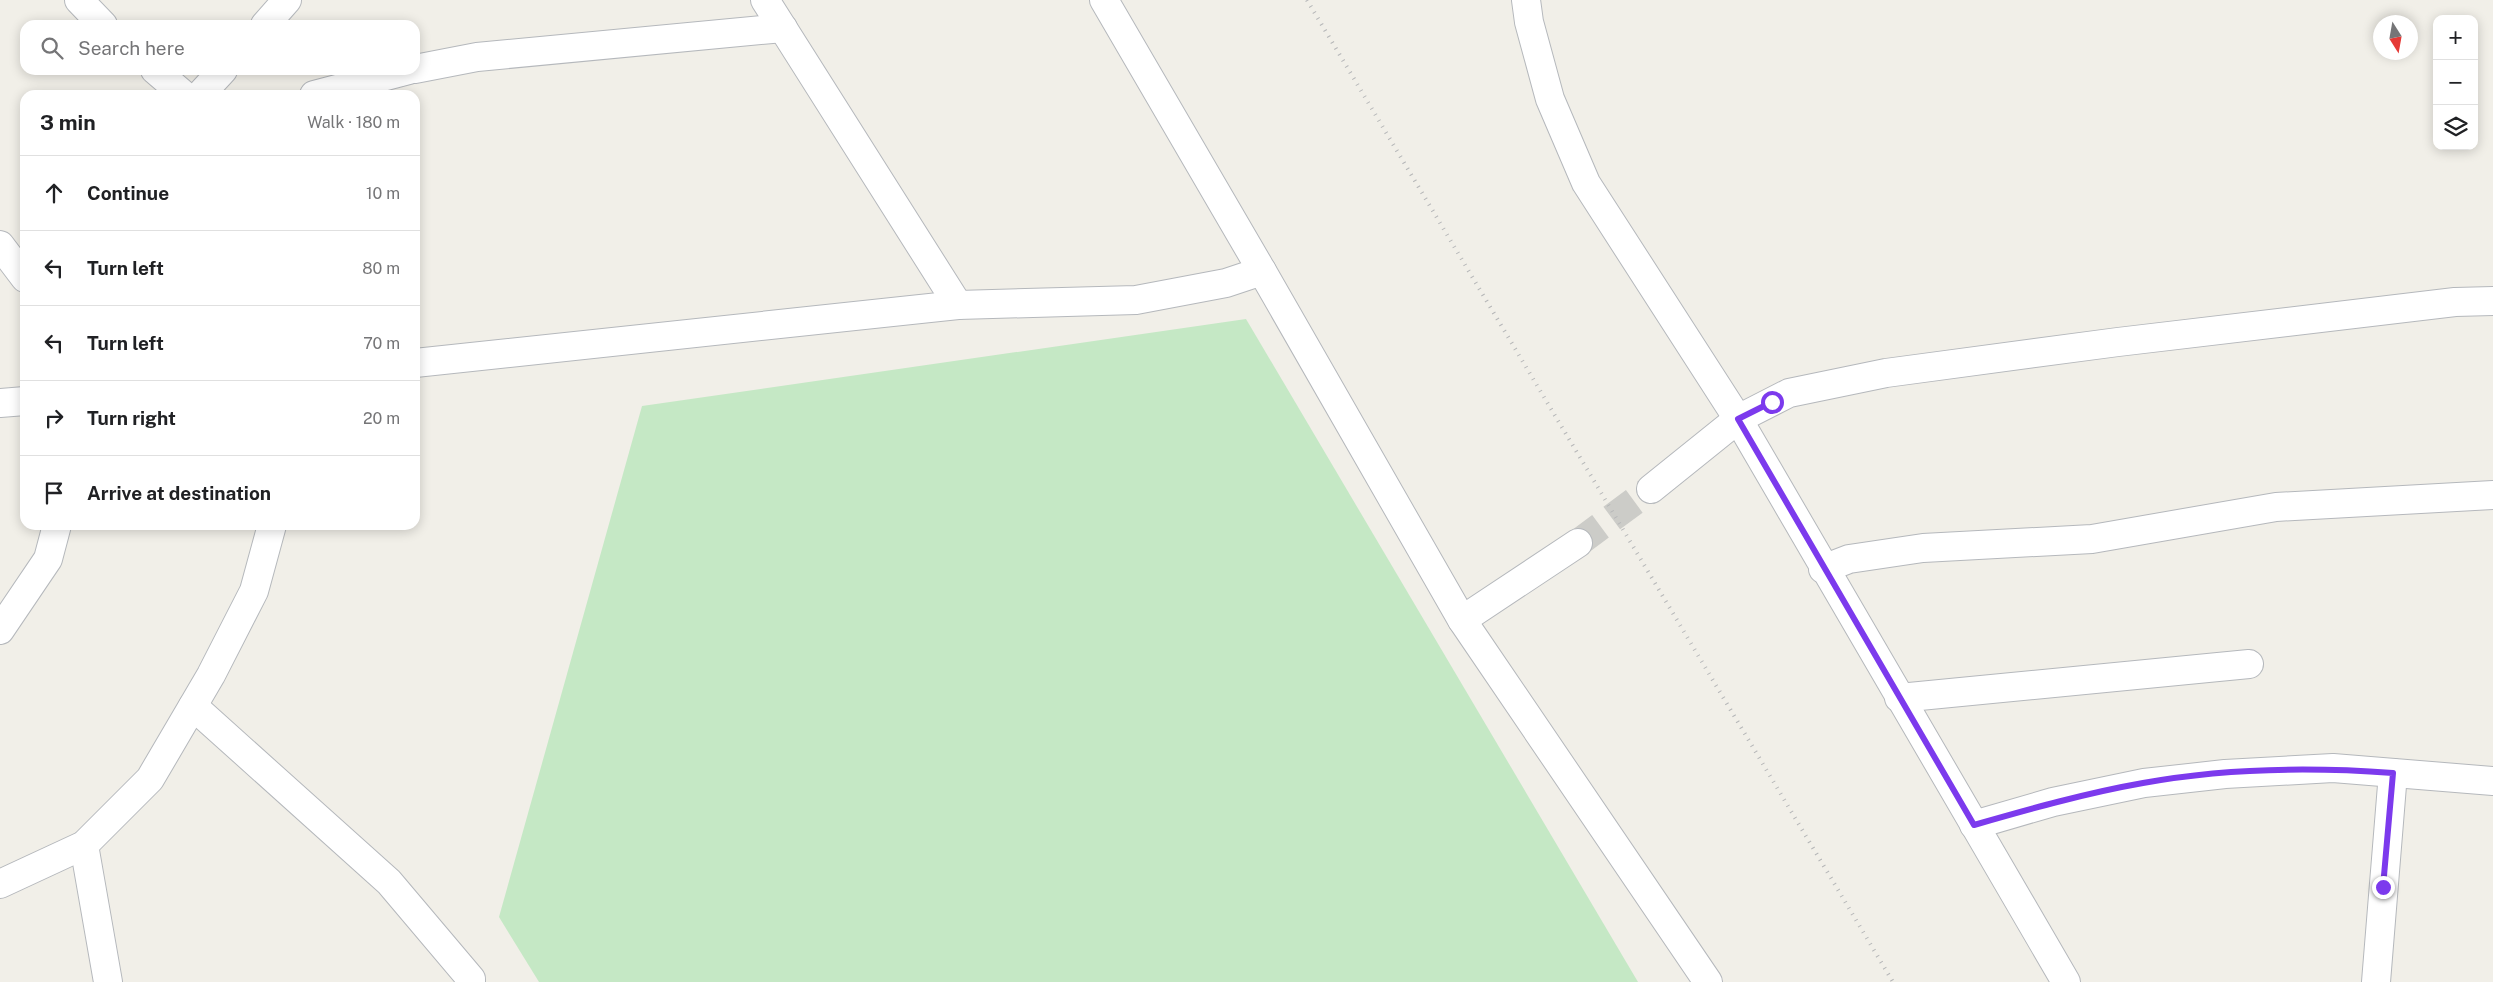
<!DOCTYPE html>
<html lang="en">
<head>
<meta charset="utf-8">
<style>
  :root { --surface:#fff; --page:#f2f2f2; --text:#202124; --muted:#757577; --line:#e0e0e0 }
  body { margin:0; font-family:"Public Sans",sans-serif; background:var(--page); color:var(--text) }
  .controls { position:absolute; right:15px; top:15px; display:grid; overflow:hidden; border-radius:10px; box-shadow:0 2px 12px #0003 }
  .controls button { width:45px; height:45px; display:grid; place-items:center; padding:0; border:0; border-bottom:1px solid var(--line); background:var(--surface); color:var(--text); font:25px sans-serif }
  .compass { position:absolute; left:2373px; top:15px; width:45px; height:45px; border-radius:50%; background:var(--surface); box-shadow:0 2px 12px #0003; rotate:169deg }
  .stop { position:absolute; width:15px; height:15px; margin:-11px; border:4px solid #7c3aed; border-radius:50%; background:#fff }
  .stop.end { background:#7c3aed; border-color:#fff; box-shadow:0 1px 5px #0008 }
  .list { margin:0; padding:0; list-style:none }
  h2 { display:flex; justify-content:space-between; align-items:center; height:65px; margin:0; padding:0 20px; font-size:21px }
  h2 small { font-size:16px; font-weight:400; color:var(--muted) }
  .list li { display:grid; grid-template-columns:32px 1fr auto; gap:15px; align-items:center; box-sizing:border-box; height:75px; padding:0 20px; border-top:1px solid var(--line) }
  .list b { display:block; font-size:19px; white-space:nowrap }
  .list em { font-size:16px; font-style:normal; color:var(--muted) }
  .icon { flex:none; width:28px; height:28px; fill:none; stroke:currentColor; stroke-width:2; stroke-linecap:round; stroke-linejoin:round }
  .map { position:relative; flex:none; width:2493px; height:982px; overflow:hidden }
  .search { position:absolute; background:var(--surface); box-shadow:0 2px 12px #0003; left:20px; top:20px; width:400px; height:55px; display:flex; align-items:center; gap:12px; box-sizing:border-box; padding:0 18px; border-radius:15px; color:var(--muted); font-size:19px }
  .panel { position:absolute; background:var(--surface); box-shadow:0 2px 12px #0003; left:20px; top:90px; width:400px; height:440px; border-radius:15px }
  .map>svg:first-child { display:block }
  .green { fill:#c5e8c5 }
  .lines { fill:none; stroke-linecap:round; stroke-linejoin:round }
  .minor-tunnel { stroke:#ccccc8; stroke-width:28; stroke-dasharray:28 14; stroke-linecap:butt }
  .minor-casing { stroke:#b5b8bc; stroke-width:30 }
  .minor { stroke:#fff; stroke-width:28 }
  .rail { stroke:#b6b7b8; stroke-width:4; stroke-dasharray:1 6; stroke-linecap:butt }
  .route { stroke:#7c3aed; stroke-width:6 }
</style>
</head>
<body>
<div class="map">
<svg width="2493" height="982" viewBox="0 0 2493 982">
  <rect width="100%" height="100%" fill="#f1efe8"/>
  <!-- green -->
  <polygon class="green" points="1246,319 1638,982 539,982 499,917 642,406"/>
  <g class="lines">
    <!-- minor-tunnel -->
    <polyline class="minor-tunnel" points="1578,543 1651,489"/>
    <!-- minor casing -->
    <g class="minor-casing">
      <g id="minor">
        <polyline points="79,0 103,25"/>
        <polyline points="765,0 958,305"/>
        <polyline points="1104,0 1262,271"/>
        <polyline points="1526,0 1529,22 1550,99 1586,183 1738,419 2066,982"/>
        <polyline points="265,25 287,0"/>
        <polyline points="415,69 477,57 783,28"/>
        <polyline points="155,70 184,95"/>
        <polyline points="200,95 223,70"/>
        <polyline points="314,95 409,70"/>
        <polyline points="0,245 25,278"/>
        <polyline points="415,363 958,305 1136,300 1226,283 1262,271 1462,620 1708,982"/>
        <polyline points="0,403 25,401"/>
        <polyline points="1651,489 1738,419 1789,393 1886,373 2118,342 2455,302 2493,301"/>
        <polyline points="1823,569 1849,559 1923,548 2092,539 2276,507 2493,495"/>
        <polyline points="1462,620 1578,543"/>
        <polyline points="0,630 48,559 57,525"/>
        <polyline points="1899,698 2249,664"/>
        <polyline points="193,706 389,882 471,979 471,982"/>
        <polyline points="1974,825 2053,802 2144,783 2225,774 2333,768 2493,781"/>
        <polyline points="84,845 108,982"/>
        <polyline points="0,884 84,845 150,779 211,675 254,591 272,525"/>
        <polyline points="2376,982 2393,773"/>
      </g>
    </g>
    <!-- minor -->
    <use href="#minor" class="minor"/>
    <!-- rail -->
    <polyline class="rail" points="1307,0 1893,982"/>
  </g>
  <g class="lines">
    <!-- route -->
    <path class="route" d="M1772,402L1738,419L1974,825C2030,809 2086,793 2143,783C2225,768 2310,767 2393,773L2383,887"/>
  </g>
</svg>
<div class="controls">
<button>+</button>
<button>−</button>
<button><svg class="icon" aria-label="layers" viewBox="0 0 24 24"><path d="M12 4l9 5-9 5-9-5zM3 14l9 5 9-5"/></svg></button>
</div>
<svg class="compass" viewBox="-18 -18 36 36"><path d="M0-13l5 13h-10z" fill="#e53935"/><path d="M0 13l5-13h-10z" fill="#757577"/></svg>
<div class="stop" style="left:1772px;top:402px"></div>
<div class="stop end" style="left:2383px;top:887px"></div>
<div class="search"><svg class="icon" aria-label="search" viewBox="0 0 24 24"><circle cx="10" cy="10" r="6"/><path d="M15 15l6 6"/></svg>Search here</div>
<section class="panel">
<h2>3 min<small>Walk · 180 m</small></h2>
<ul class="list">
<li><svg class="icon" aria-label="ahead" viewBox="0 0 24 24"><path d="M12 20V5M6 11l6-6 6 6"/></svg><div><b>Continue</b></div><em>10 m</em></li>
<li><svg class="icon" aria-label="left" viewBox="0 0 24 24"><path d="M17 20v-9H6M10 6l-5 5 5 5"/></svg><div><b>Turn left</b></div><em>80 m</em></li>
<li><svg class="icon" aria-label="left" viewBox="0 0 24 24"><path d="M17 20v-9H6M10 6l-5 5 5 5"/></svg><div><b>Turn left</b></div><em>70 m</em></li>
<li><svg class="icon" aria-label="right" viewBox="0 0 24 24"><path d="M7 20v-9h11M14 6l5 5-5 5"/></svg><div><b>Turn right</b></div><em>20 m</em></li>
<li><svg class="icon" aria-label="arrive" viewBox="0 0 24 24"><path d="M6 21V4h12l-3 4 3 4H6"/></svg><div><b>Arrive at destination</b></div></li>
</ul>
</section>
</div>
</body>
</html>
